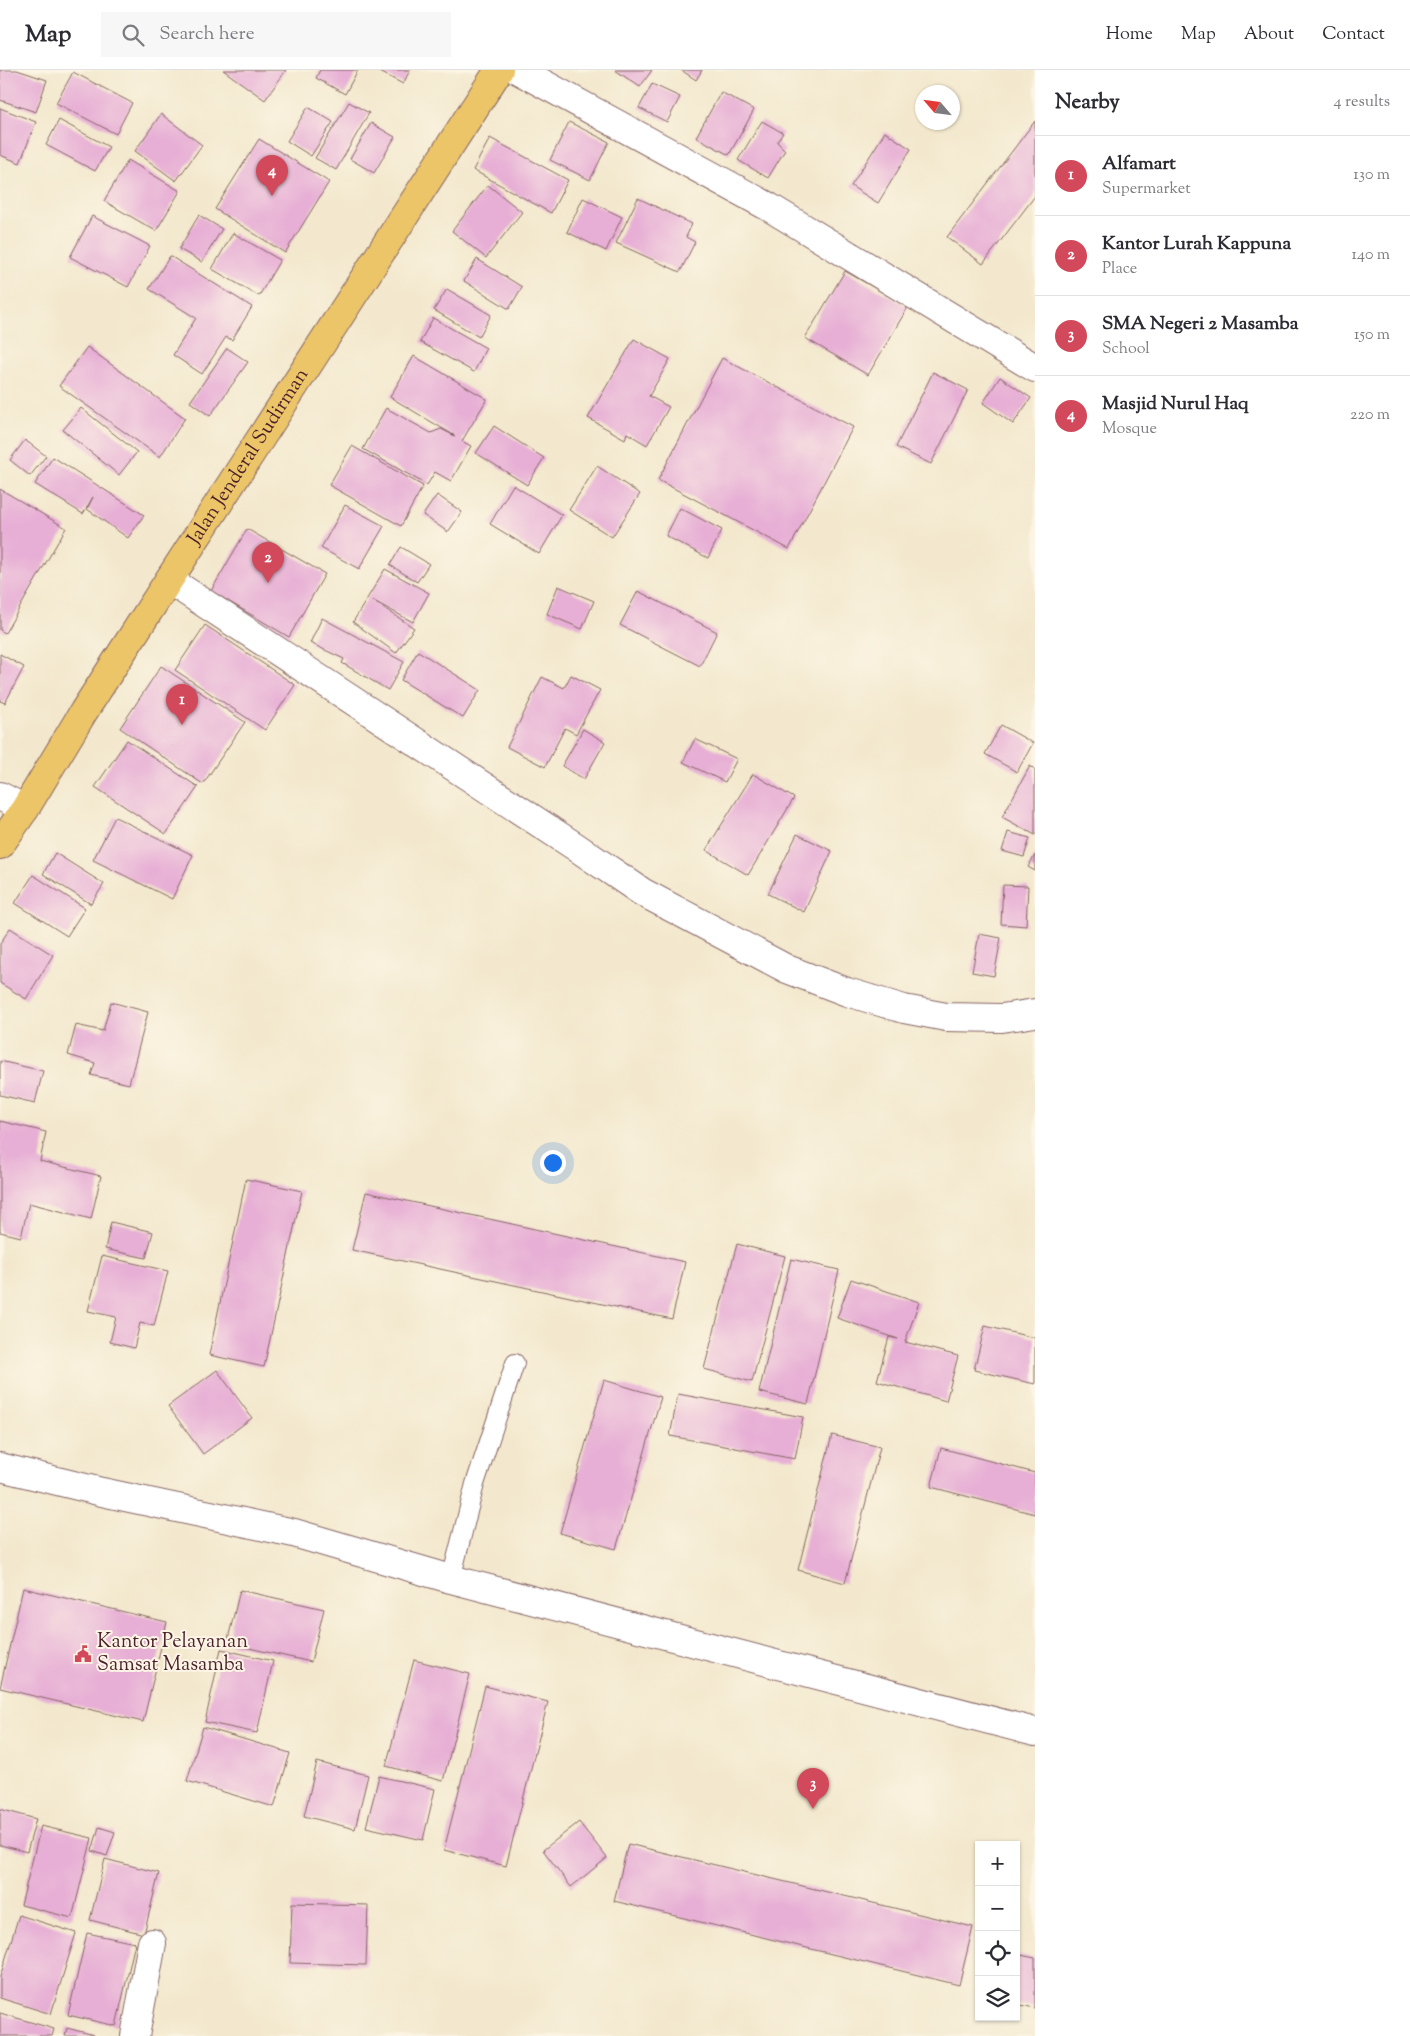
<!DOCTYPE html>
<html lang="en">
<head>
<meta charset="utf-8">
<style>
  :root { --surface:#fff; --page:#f7f7f7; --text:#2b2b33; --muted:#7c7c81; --line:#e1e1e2; --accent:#d1495b }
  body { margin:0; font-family:"Sorts Mill Goudy",serif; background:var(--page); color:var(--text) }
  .controls { position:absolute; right:15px; bottom:15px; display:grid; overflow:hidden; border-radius:0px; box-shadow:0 1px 4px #0004 }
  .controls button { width:45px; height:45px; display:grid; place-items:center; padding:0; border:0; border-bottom:1px solid var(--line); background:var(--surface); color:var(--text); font:25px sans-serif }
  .compass { position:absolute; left:915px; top:15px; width:45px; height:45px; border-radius:50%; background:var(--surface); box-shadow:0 1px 4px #0004; rotate:298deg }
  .you { position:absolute; left:552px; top:1092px; width:18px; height:18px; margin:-12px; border:4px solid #fff; border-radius:50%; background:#1a73e8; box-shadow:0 0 0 8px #1a73e833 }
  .badge { display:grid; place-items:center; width:32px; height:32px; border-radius:50%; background:var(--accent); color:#fff; font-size:16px; font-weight:700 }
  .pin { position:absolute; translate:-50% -41px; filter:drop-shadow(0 1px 2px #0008) }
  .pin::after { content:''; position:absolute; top:26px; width:18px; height:15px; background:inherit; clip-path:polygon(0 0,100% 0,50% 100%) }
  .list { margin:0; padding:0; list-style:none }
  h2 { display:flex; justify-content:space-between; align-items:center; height:65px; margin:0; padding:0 20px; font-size:21px }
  h2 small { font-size:16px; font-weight:400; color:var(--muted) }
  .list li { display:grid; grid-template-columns:32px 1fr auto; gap:15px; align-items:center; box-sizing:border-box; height:80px; padding:0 20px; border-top:1px solid var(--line) }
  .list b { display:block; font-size:19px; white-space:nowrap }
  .list p { margin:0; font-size:16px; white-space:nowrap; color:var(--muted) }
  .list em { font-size:16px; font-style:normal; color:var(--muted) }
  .icon { flex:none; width:28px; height:28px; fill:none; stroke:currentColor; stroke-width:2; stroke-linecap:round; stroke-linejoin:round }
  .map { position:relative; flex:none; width:1035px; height:1966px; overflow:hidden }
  header { display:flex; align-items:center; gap:30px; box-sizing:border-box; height:70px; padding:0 25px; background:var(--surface); border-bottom:1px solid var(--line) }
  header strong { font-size:24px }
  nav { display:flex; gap:28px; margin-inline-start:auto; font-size:18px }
  .search { width:350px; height:45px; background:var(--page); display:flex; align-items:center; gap:12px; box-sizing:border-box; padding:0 18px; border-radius:0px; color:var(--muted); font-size:19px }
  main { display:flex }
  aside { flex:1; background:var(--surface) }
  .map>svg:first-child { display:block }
  .building { fill:#e7afd5 }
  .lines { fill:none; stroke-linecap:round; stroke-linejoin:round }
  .lane-casing { stroke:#856564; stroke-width:20 }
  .street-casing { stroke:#856564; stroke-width:30 }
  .highway-casing { stroke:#856564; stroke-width:30 }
  .lane { stroke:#fff; stroke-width:18 }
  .street { stroke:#fff; stroke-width:28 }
  .highway { stroke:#ecc569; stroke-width:28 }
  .labels { text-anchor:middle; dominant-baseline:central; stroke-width:4; stroke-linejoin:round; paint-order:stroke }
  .street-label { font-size:20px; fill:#4a1f2b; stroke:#fcf5e5 }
  .poi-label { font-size:20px; fill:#4a1f2b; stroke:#fcf5e5; text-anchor:start }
</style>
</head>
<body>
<header>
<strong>Map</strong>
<div class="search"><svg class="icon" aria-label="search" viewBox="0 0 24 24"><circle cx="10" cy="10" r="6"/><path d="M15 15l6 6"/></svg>Search here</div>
<nav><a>Home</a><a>Map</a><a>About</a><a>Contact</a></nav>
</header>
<main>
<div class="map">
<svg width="1035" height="1966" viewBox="0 0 1035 1966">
  <rect width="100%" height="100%" fill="#fcf5e5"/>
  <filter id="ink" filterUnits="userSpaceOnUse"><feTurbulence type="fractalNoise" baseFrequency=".02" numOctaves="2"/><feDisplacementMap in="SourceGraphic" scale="10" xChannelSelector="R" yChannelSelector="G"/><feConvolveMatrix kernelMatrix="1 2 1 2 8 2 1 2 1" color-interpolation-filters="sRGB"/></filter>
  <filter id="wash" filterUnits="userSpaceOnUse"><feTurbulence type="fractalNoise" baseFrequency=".0096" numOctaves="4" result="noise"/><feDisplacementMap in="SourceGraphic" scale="20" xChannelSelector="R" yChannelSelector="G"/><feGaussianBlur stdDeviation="1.12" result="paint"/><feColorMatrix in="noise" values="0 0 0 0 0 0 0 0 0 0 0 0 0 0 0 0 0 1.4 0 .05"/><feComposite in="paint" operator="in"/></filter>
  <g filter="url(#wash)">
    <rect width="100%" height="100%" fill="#f3e8cd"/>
    <g id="blocks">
      <!-- building -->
      <g class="building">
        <polygon points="0,0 17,0 47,10 36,42 0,30"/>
        <polygon points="223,0 286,0 265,30"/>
        <polygon points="320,0 358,0 345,24 316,8"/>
        <polygon points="376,0 410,0 403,14"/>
        <polygon points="615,0 652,0 640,17"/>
        <polygon points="681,0 702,0 696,10"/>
        <polygon points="73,2 132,33 116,64 56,33"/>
        <polygon points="652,14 680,27 667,52 639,38"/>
        <polygon points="721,22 754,40 729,85 696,67"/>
        <polygon points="349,32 369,43 336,100 315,88"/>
        <polygon points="308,37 333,52 311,86 287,71"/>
        <polygon points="0,38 36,52 20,93 0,85"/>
        <polygon points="161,44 202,75 176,111 135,81"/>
        <polygon points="59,50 109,77 95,101 46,75"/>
        <polygon points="762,51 783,63 777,72 785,80 768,108 738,90"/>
        <polygon points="1035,51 1035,126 983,194 947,167"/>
        <polygon points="569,52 609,72 590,110 550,90"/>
        <polygon points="371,53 395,67 374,103 350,89"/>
        <polygon points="885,62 911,79 878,133 851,116"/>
        <polygon points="490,68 568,110 551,143 473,100"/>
        <polygon points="259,69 329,112 285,183 215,139"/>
        <polygon points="128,90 180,121 156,161 104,131"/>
        <polygon points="488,115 522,142 486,188 452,161"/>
        <polygon points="583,128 622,147 606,181 567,162"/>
        <polygon points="638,128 692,154 686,167 695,172 680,202 616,173"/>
        <polygon points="199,145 222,159 202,192 179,179"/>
        <polygon points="92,146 150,176 128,217 70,187"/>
        <polygon points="233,163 280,190 259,226 212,199"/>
        <polygon points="170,186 252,237 232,270 226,267 202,304 173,285 196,248 149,219"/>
        <polygon points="477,189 522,217 509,239 464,211"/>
        <polygon points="845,201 908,237 868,305 805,268"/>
        <polygon points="447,219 491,245 479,267 434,240"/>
        <polygon points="433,248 486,278 474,302 420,272"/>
        <polygon points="634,269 670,289 649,326 669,337 647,375 627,363 625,369 588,348"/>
        <polygon points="87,277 185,348 160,387 59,316"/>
        <polygon points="227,278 248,292 210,346 190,332"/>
        <polygon points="414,286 487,329 462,371 471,376 451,411 435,402 427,415 363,379 386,338 431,363 441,359 455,366 390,327"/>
        <polygon points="722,288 853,357 789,479 658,410"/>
        <polygon points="933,302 968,320 931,394 896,377"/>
        <polygon points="1000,307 1031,328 1013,354 983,333"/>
        <polygon points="81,338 137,382 119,405 63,360"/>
        <polygon points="494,356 544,388 527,415 476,383"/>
        <polygon points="25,370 46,386 30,406 10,390"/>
        <polygon points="352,376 423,416 401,456 329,415"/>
        <polygon points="53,387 144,445 128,468 87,439 93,427 83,444 35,414"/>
        <polygon points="597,396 640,424 612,467 569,440"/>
        <polygon points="513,415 562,445 539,484 490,454"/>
        <polygon points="0,419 66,458 5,563 0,560"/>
        <polygon points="437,425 462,442 448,462 423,445"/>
        <polygon points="345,435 384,456 359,499 321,478"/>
        <polygon points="680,438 722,460 708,488 666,466"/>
        <polygon points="247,459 325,504 289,567 211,521"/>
        <polygon points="401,477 429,494 417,512 390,495"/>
        <polygon points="385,499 429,523 413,552 372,530 414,558 396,583 353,552"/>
        <polygon points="558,516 594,531 582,559 547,544"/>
        <polygon points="638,521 717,562 700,596 620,555"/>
        <polygon points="322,548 404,592 388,620 342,593 344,589 310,573"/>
        <polygon points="205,555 295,615 265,660 175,600"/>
        <polygon points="418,581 480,620 463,648 401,610"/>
        <polygon points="0,584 24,597 5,633 0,631"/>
        <polygon points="161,596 245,652 203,714 120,658"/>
        <polygon points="571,605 600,620 576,664 565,658 545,697 507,677 542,607 564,618"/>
        <polygon points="1001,655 1033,673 1017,702 985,684"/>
        <polygon points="583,659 605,672 584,709 562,696"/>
        <polygon points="695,669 737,689 725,712 683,692"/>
        <polygon points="127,670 198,717 166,764 95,717"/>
        <polygon points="1030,696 1035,699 1035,765 1002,747"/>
        <polygon points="753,704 794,728 748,805 706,780"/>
        <polygon points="115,747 193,785 172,829 93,790"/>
        <polygon points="1008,762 1030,768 1024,787 1002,781"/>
        <polygon points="797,764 832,781 804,842 768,824"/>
        <polygon points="55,783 104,814 91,834 43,804"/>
        <polygon points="1035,785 1035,801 1028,797"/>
        <polygon points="33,805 85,838 67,866 15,833"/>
        <polygon points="1003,815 1028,816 1026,856 1001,854"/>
        <polygon points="10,858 53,885 26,929 0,913 0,874"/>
        <polygon points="979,864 1001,868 994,906 972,902"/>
        <polygon points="111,932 148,942 129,1014 91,1005 95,993 68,985 76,955 103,961"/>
        <polygon points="0,991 43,1001 35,1033 0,1025"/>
        <polygon points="0,1051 46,1062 40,1091 101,1106 91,1149 29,1133 21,1167 0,1162"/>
        <polygon points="246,1109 302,1121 264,1297 209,1285"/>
        <polygon points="366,1122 685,1192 672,1249 352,1180"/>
        <polygon points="111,1152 153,1162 146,1188 105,1179"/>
        <polygon points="737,1174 785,1186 752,1312 704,1299"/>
        <polygon points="102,1186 168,1201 154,1256 140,1253 134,1278 110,1272 116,1247 88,1241"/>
        <polygon points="791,1189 839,1200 808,1334 759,1322"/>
        <polygon points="851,1209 919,1232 905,1272 958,1286 946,1331 877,1311 889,1267 898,1269 837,1248"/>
        <polygon points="985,1256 1035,1268 1035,1314 974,1300"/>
        <polygon points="217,1300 252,1348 203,1384 168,1336"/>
        <polygon points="604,1310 661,1327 616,1479 560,1463"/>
        <polygon points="678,1324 803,1347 795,1389 670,1366"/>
        <polygon points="832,1365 880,1377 845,1513 798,1500"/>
        <polygon points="941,1378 1035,1403 1035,1444 931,1417"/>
        <polygon points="23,1518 167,1552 143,1652 0,1618"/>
        <polygon points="240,1520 324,1539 311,1592 227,1573"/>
        <polygon points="221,1579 273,1591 257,1663 205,1652"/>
        <polygon points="414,1590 470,1604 443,1711 386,1696"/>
        <polygon points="485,1616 548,1632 506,1796 444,1780"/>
        <polygon points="203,1657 290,1683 274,1737 187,1711"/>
        <polygon points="317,1692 368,1705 355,1759 304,1746"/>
        <polygon points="379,1706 435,1719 423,1770 366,1757"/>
        <polygon points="0,1739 36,1749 27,1782 0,1775"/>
        <polygon points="579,1752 607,1788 571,1817 543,1780"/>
        <polygon points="41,1756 92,1768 72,1848 21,1835"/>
        <polygon points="99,1757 115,1762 107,1786 92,1781"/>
        <polygon points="628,1774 973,1857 959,1915 614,1831"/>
        <polygon points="105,1789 159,1803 144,1864 90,1850"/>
        <polygon points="292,1833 368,1835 366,1895 290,1893"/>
        <polygon points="19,1845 76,1863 51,1944 0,1928 0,1907"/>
        <polygon points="87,1863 135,1873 116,1956 68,1945"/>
        <polygon points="1016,1884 1035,1888 1035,1938 1016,1934"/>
        <polygon points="0,1943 54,1959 52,1966 0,1966"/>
        <polygon points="67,1958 94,1965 94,1966 65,1966"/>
      </g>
    </g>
  </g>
  <g filter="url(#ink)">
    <use href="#blocks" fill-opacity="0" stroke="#856564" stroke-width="1"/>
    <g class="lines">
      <!-- lane casing -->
      <g class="lane-casing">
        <polyline id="lane" points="451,1509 475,1414 515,1293"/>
      </g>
      <!-- street casing -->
      <g class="street-casing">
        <g id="street">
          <polyline points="518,0 769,137 1035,298"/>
          <polyline points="169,510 576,777 642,822 787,899 847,922 904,939 946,947 1002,948 1035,943"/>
          <polyline points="0,726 25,739"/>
          <polyline points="0,1397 102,1422 294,1463 451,1509 1035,1662"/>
          <polyline points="135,1966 152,1873"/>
        </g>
      </g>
      <!-- highway casing -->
      <g class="highway-casing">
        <g id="highway">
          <path id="s1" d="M0,775L25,739L84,641L499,0"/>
        </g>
      </g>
      <!-- lane -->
      <use href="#lane" class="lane"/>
      <!-- street -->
      <use href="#street" class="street"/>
      <!-- highway -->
      <use href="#highway" class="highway"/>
    </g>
  </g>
  <!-- icons -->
  <defs>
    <g id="civic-bare" transform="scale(1.35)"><path d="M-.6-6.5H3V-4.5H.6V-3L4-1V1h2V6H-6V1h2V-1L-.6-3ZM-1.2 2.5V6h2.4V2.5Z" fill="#d1495b" stroke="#fcf5e5" stroke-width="2.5" paint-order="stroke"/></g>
  </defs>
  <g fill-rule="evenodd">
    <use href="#civic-bare" x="83" y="1584"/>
  </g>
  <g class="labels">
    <!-- street labels -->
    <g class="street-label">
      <text stroke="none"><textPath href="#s1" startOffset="461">Jalan Jenderal Sudirman</textPath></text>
    </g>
    <!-- poi labels -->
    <g class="poi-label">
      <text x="97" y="1572">Kantor Pelayanan<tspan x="97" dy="23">Samsat Masamba</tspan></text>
    </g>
  </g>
</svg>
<div class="controls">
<button>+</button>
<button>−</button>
<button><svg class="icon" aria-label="locate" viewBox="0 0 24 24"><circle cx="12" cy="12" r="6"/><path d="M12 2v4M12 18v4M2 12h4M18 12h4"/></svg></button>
<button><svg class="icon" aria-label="layers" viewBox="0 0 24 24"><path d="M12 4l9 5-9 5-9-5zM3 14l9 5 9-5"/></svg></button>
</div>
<svg class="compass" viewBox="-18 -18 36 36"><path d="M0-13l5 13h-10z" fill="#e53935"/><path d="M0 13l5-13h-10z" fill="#7c7c81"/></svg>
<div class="you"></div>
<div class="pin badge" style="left:182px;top:655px">1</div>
<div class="pin badge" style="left:268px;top:513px">2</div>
<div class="pin badge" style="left:813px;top:1739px">3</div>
<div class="pin badge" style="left:272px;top:126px">4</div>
</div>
<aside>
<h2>Nearby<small>4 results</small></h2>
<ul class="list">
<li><span class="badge">1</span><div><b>Alfamart</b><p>Supermarket</p></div><em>130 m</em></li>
<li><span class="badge">2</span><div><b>Kantor Lurah Kappuna</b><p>Place</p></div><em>140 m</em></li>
<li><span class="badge">3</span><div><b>SMA Negeri 2 Masamba</b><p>School</p></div><em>150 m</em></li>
<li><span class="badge">4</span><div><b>Masjid Nurul Haq</b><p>Mosque</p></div><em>220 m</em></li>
</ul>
</aside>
</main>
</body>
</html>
